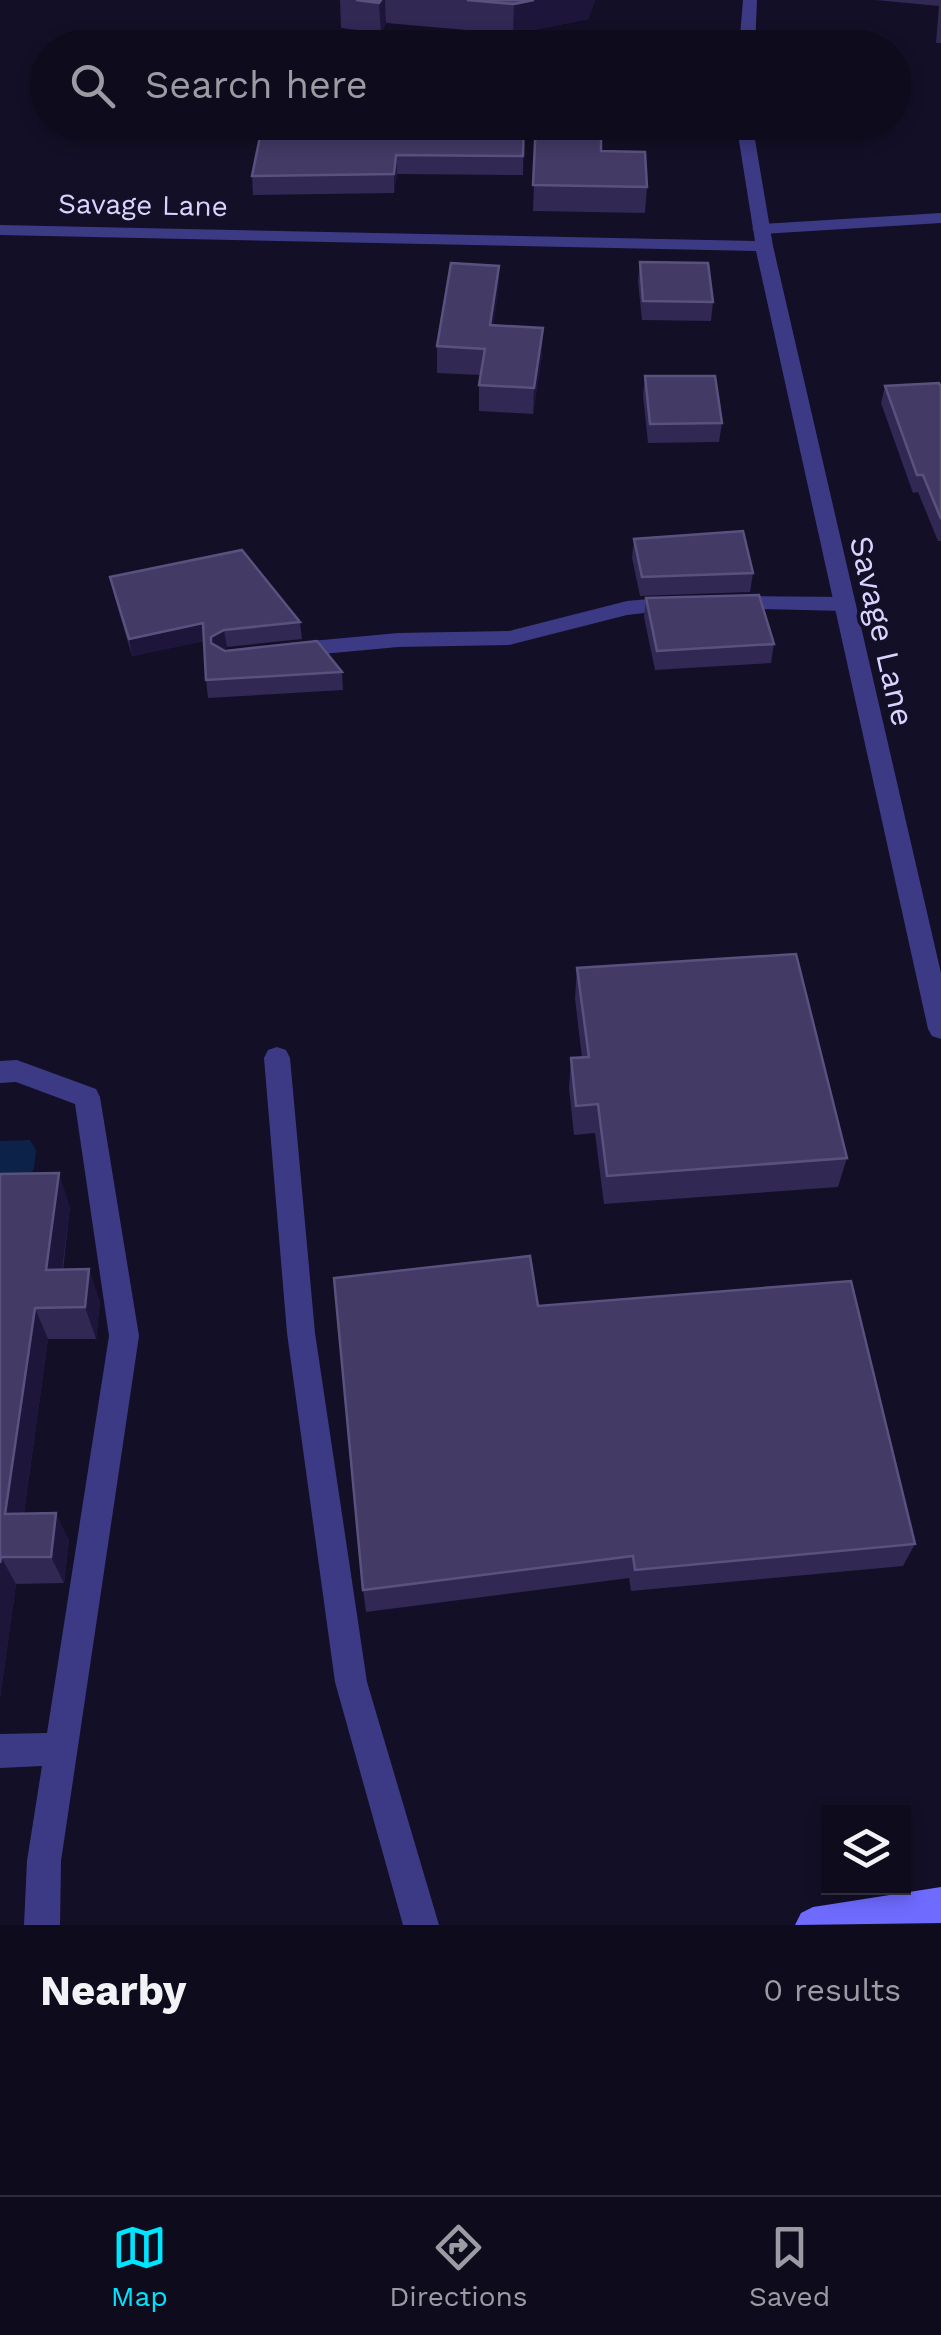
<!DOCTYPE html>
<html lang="en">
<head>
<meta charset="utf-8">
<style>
  :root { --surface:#0e0b1c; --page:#1c1929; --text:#f1f3f6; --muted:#9b9ba3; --line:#2e2b3b; --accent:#00e5ff }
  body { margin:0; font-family:"Work Sans",sans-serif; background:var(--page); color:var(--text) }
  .controls { position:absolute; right:30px; bottom:30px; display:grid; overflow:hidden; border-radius:0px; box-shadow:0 5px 15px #0003 }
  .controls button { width:90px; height:90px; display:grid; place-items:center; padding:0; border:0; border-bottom:2px solid var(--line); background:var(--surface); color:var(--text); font:50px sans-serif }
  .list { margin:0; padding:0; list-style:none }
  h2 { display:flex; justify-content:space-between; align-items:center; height:130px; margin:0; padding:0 40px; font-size:42px }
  h2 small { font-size:32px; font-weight:400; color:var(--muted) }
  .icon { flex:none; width:55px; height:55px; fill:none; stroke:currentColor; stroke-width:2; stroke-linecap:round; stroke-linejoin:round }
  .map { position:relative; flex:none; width:941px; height:1925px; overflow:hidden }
  .search { position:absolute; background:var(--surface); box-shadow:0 5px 15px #0003; left:30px; right:30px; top:30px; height:110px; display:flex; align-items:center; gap:25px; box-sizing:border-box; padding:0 35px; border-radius:55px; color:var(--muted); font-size:38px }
  .sheet { height:270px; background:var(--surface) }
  nav { display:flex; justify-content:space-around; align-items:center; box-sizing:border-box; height:140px; border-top:2px solid var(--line); background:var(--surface); font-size:28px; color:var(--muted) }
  nav a { display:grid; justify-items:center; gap:5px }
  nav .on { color:var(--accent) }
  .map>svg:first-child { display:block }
  .water { fill:#0c2248 }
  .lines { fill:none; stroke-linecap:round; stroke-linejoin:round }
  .lane { fill:#3d3a85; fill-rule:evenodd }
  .street { fill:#3d3a85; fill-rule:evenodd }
  .secondary { fill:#6f6bff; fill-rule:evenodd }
  .wall { fill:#312854 }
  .shaded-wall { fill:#1d163a }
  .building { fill:#433a66; stroke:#5a527e; stroke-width:2.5 }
  .labels { text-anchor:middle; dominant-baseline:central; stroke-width:8; stroke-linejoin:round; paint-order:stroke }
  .far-street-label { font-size:28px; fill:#d9d4ff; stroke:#130f26 }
  .street-label { font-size:32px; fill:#d9d4ff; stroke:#130f26 }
</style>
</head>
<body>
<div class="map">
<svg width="941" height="1925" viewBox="0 0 941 1925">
  <rect width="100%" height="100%" fill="#130f26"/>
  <!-- water -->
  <polygon class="water" points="30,1140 36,1150 34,1169 23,1182 0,1182 0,1141"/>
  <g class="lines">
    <!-- lane -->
    <g class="lane">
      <polygon points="941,213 941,223 761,234 752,229 761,224"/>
      <polygon points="680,596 691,603 687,608 627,615 509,645 398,647 290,657 279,650 290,643 398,633 509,631 627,601"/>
      <polygon points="730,596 845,597 856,604 845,611 723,608 719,603"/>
      <polygon points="277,1047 286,1050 290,1058 315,1333 367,1682 439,1925 403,1925 335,1682 287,1333 264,1058 268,1050"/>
      <polygon points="17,1060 96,1089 100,1097 139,1336 61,1861 60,1925 24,1925 27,1861 42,1766 0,1768 0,1734 47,1733 109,1336 75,1104 16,1082 0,1083 0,1061"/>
    </g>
    <!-- street -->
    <g class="street">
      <polygon points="743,0 757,0 755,48 739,48"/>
      <polygon points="736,122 752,122 773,246 941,973 941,1039 932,1036 928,1029 756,251 0,235 0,225 755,241"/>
    </g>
    <!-- secondary -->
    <polygon class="secondary" points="941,1887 941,1923 795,1925 801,1913 813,1907"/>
  </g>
  <!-- wall -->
  <g class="wall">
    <polygon points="340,0 595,0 588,19 513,34 386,23 381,33 341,28"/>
    <polygon points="875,0 941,0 941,43 936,43 939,6"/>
    <polygon points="524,122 523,175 397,174 394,193 253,195 252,176"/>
    <polygon points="536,122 601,151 647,187 645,213 533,211"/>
    <polygon points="640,262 713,302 711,321 642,320 638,281"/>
    <polygon points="499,266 498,292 493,325 542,354 533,414 479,411 479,385 480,375 437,373 437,346"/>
    <polygon points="645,376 722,423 719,442 648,443 643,395"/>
    <polygon points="885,386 941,387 941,541 938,541 918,492 913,493 881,403"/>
    <polygon points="634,539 753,573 750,592 640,596 632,558"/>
    <polygon points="110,577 300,622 302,639 227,647 223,650 342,672 343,690 208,698 206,680 204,641 132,656 114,595"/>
    <polygon points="646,598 774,644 771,663 655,670 644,617"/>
    <polygon points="577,968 847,1158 838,1187 604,1204 595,1133 574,1135 569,1088 571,1058 582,1058 575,998"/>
    <polygon points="0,1174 70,1207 63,1270 100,1301 96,1339 48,1339 24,1513 69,1540 64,1583 16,1584 0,1698"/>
    <polygon points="538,1306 915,1544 903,1566 631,1591 629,1578 366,1612 363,1590"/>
  </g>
  <!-- shaded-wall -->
  <g class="shaded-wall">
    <polygon points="381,0 385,0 386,23 381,33 379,3"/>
    <polygon points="534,0 595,0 588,19 513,34 514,4"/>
    <polygon points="396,155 397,174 394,193 394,174"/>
    <polygon points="499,266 498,292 490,351 490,325"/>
    <polygon points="543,328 542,354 533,414 534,388"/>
    <polygon points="203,623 206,641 132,656 129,639"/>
    <polygon points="224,630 227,647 214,655 211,637"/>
    <polygon points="59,1173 70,1207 58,1302 46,1270"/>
    <polygon points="89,1269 100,1301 96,1339 85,1307"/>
    <polygon points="35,1308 48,1339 20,1541 5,1514"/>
    <polygon points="56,1513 69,1540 64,1583 51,1557"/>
    <polygon points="1,1557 16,1584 0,1698 0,1563"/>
  </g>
  <!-- building -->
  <g class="building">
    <polygon points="356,0 381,0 379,3"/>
    <polygon points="467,0 534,0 514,4"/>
    <polygon points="263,122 524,122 523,156 396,155 394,174 252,176"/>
    <polygon points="536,122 601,122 601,151 645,152 647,187 533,185"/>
    <polygon points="640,262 708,263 713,302 643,301"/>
    <polygon points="451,263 499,266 490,325 543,328 534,388 479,385 485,349 437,346"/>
    <polygon points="645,376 715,376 722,423 650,424"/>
    <polygon points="939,383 941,387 941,519 923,475 917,475 885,386"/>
    <polygon points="743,531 753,573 642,577 634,539"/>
    <polygon points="242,550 300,622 224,630 211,637 211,643 225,651 317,641 342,672 206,680 203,623 129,639 110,577"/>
    <polygon points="759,595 774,644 657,651 646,598"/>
    <polygon points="796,954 847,1158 607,1176 598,1104 576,1106 571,1058 589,1057 577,968"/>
    <polygon points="59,1173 46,1270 89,1269 85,1307 35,1308 5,1514 56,1513 51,1557 1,1557 0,1563 0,1174"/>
    <polygon points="530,1256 538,1306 851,1281 915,1544 635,1570 633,1556 363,1590 334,1278"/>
  </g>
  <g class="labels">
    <!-- far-street labels -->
    <g class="far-street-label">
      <text transform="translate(143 205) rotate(1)">Savage Lane</text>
    </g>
    <!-- street labels -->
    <g class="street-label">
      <text transform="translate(882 631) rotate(77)">Savage Lane</text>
    </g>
  </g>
</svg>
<div class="controls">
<button><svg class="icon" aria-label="layers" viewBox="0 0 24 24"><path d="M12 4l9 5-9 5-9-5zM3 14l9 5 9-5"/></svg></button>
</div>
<div class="search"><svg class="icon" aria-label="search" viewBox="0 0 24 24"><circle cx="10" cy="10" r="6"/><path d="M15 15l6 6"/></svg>Search here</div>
</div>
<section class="sheet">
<h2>Nearby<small>0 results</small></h2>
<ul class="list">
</ul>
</section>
<nav>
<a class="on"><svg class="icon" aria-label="map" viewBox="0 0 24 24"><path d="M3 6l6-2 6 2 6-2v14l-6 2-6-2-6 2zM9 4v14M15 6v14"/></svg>Map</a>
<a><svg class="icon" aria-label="directions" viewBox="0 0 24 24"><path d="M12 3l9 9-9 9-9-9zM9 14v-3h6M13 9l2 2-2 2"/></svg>Directions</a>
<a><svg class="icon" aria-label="saved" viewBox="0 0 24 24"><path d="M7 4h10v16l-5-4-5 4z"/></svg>Saved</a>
</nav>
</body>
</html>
